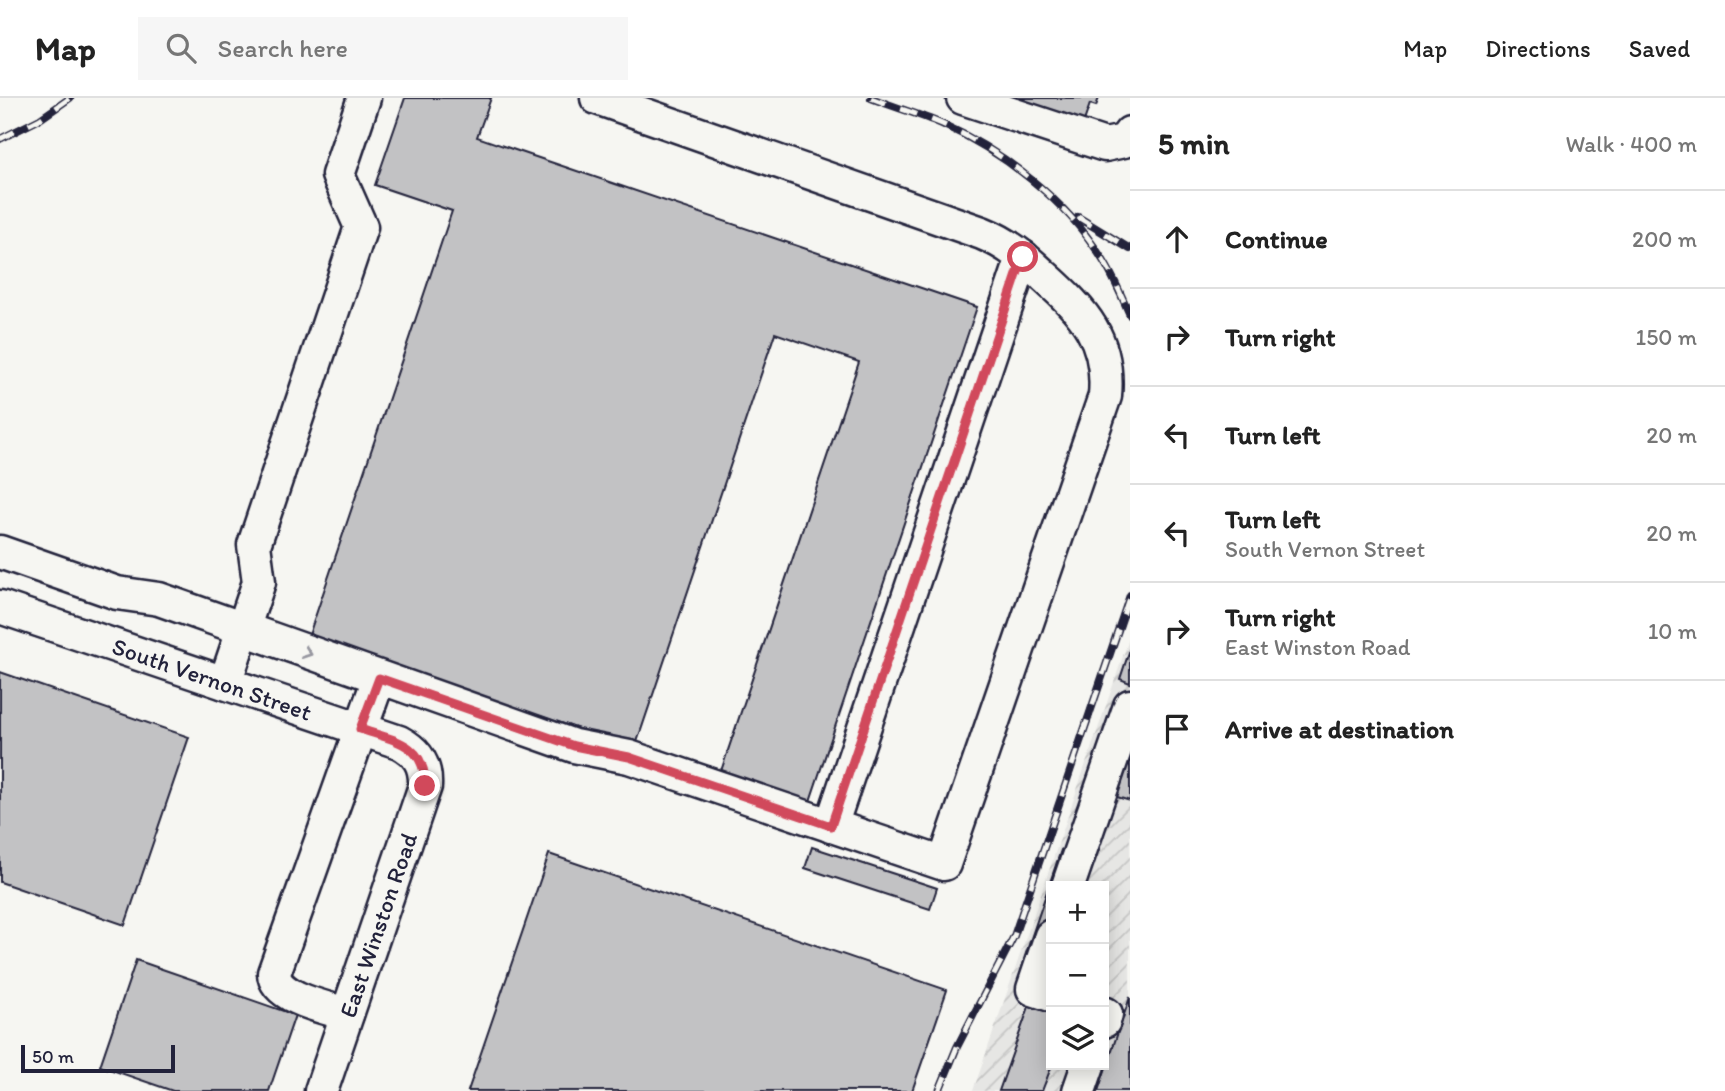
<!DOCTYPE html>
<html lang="en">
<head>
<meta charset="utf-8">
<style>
  :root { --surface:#fff; --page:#f6f6f6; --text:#222; --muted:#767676; --line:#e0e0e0 }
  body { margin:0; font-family:Itim,sans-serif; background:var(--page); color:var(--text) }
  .controls { position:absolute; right:21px; bottom:21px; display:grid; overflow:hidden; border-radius:0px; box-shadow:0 4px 18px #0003 }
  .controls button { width:63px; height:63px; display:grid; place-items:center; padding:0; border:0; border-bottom:2px solid var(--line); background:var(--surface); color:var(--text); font:35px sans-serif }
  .scale { position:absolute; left:21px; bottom:18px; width:154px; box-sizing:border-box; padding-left:7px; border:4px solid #22223b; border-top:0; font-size:19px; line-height:24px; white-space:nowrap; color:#22223b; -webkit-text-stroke:5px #f6f6f2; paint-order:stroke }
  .stop { position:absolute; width:21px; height:21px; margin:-16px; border:5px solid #d1495b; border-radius:50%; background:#fff }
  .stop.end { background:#d1495b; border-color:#fff; box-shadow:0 2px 7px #0008 }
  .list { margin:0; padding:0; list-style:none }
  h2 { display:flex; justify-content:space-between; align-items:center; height:91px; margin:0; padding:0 28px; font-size:30px }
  h2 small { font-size:23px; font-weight:400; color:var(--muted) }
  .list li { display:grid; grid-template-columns:46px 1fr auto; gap:21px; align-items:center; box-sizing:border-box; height:98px; padding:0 28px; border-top:2px solid var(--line) }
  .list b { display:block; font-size:26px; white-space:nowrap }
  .list p { margin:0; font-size:23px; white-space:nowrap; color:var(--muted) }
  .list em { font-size:23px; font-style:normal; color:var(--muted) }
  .icon { flex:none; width:38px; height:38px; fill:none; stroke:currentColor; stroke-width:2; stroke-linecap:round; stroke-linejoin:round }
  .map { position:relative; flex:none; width:1130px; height:993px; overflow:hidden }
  header { display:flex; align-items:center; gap:42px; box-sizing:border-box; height:98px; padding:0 35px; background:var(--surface); border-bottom:2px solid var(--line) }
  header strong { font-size:33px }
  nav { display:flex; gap:38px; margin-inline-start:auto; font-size:24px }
  .search { width:490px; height:63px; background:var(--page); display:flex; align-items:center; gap:18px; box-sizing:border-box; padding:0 24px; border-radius:0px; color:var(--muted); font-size:26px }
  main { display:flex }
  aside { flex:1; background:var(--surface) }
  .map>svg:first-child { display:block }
  .industrial { fill:url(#industrial-furrows); fill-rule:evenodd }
  .building { fill:#c2c2c4; stroke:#22223b; stroke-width:2 }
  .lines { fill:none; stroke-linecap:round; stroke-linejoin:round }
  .minor-casing { stroke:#22223b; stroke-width:37 }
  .minor { stroke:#f6f6f2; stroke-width:32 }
  .rail-casing { stroke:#22223b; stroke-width:8 }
  .rail { stroke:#f6f6f2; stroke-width:5; stroke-dasharray:16; stroke-linecap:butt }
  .oneway { stroke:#9797a0 }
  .route { stroke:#d1495b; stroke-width:9 }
  .labels { text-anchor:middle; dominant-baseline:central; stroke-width:7; stroke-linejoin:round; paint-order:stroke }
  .street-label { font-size:24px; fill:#22223b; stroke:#f6f6f2 }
</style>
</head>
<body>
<header>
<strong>Map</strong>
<div class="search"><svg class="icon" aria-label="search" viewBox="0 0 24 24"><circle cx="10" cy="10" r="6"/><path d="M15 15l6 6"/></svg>Search here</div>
<nav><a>Map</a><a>Directions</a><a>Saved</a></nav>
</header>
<main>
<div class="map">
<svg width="1130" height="993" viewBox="0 0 1130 993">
  <defs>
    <pattern id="industrial-furrows" width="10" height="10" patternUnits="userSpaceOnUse" patternTransform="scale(1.75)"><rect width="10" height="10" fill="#e6e6e4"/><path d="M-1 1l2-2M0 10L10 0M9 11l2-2" fill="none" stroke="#c5c5c4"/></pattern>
  </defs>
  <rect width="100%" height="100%" fill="#f6f6f2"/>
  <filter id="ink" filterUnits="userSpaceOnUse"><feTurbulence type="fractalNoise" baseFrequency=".0143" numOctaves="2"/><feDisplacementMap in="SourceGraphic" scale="14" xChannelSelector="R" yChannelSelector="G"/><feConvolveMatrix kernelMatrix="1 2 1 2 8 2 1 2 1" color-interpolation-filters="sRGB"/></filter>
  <g filter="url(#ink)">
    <!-- industrial -->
    <path class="industrial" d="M1130,538V993H973ZM1051,788H1104V967H1051Z"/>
    <!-- building -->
    <g class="building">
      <polygon points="405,0 491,0 477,39 977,209 808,709 719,679 859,264 775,235 635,650 308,540 452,113 375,87"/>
      <polygon points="998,0 1099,0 1096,8 1090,6 1082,29"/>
      <polygon points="1130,551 1130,585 1120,581"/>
      <polygon points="0,574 189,639 125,827 0,784"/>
      <polygon points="1130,650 1130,703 1114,698"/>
      <polygon points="812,749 937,790 930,811 805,770"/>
      <polygon points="1061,752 1072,756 1061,788 1051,788 1051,816 1035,864 1024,861"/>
      <polygon points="549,756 947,892 912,993 468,993"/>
      <polygon points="136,862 295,917 269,993 173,993 100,968"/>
      <polygon points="1130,899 1130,993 1098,993"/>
      <polygon points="1031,903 1051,910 1052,967 1042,993 999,993"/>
    </g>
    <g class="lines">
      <!-- minor casing -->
      <g class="minor-casing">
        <g id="minor">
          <polyline points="963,0 1105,47 1124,43 1130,35"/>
          <path d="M0,454L117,495L159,501L574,648L629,659L944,766L1105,298C1110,241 1084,214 1044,178C1025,160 1007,145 982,135L597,0"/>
          <path d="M0,509L399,644C418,654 426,667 425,688L321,993"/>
          <polyline points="225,585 259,484 254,447 361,129 338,77 364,0"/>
          <polyline points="831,728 1023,159"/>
          <polyline points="1068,788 1130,608"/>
          <polyline points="1051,838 1033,891 1051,897"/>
          <polyline points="1104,915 1106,916 1104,923"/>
          <path d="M347,916C327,910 275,900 274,875L379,580"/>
          <polyline points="1079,993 1088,967"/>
        </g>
      </g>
      <!-- minor -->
      <use href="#minor" class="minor"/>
      <!-- rail casing -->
      <g class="rail-casing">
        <g id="rail">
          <path d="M871,0C894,9 919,16 942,26C1002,53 1066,102 1101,159C1113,177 1121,197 1130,217"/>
          <polyline points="0,41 40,21 70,0"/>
          <polyline points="1078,119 1130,151"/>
          <polyline points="939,993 957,949 1014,838 1130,497"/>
        </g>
      </g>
      <!-- rail -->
      <use href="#rail" class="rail"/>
    </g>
    <!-- one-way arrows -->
    <defs><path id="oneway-chevron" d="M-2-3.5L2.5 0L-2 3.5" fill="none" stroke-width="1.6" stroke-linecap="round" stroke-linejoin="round" transform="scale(1.75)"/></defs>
    <use class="oneway" href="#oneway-chevron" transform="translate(307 555) rotate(20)"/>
  </g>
  <g class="lines" filter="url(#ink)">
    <!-- route -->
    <path class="route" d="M425,688C426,645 393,642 360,631L379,580L574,648L629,659L831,728L1023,159"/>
  </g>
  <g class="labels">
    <!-- street labels -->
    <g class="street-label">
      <text transform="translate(212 581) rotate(19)">South Vernon Street</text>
      <text transform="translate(378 827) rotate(-71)">East Winston Road</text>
    </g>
  </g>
</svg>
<div class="controls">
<button>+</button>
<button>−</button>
<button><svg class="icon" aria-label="layers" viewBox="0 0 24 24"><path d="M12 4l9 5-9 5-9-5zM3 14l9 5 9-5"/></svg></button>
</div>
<div class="scale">50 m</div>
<div class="stop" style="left:1023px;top:159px"></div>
<div class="stop end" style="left:425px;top:688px"></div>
</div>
<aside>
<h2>5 min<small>Walk · 400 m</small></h2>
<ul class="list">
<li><svg class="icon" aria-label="ahead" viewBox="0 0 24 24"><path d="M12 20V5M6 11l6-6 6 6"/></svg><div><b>Continue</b></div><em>200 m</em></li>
<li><svg class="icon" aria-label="right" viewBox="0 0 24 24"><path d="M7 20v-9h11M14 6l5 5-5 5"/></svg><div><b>Turn right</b></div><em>150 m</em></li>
<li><svg class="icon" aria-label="left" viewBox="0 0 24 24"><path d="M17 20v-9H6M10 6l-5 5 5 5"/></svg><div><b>Turn left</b></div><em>20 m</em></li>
<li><svg class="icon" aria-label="left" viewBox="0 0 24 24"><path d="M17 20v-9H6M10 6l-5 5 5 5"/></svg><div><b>Turn left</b><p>South Vernon Street</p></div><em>20 m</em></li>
<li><svg class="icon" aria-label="right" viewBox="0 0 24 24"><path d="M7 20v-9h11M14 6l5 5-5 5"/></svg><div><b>Turn right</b><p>East Winston Road</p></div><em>10 m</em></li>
<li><svg class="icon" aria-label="arrive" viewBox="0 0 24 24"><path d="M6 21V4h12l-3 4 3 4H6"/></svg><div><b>Arrive at destination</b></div></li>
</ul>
</aside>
</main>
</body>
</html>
